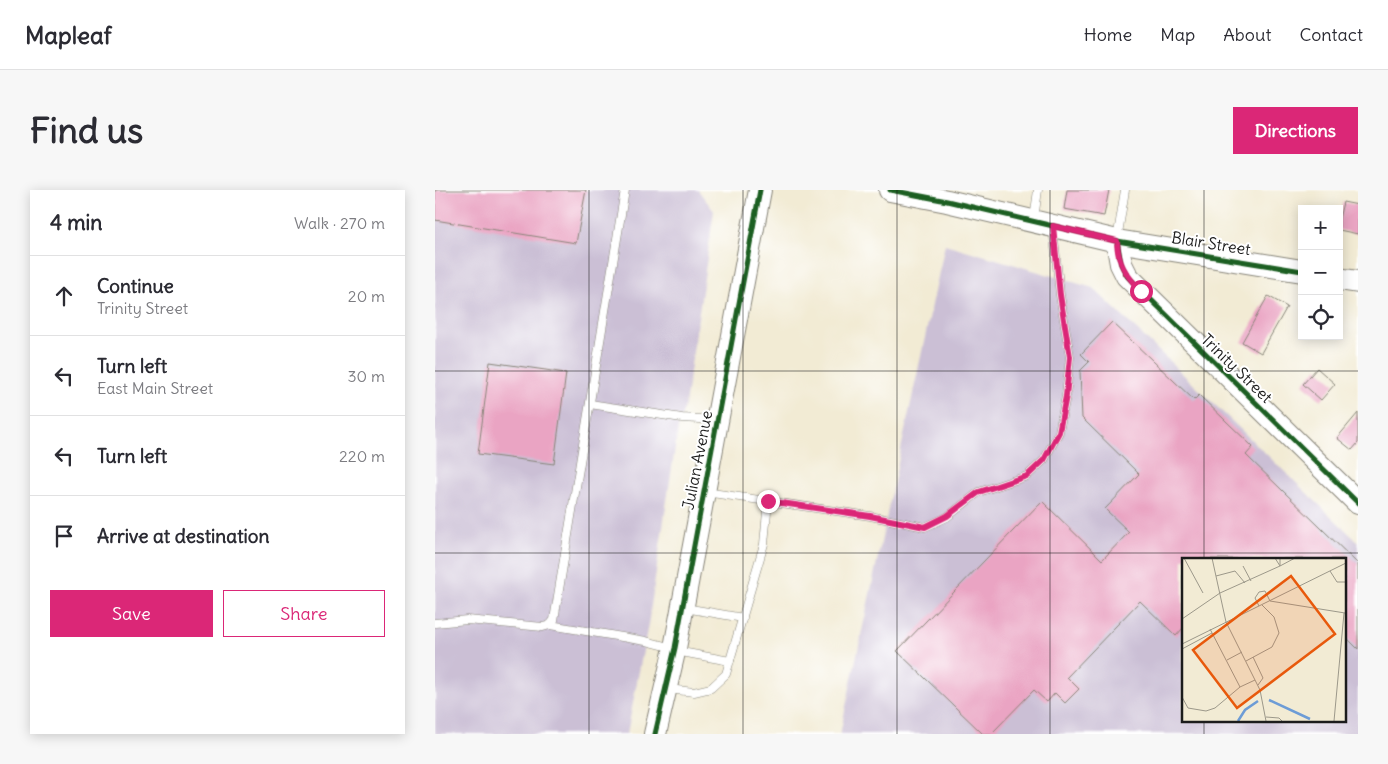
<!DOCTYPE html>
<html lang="en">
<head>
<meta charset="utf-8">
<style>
  :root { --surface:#fff; --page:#f7f7f7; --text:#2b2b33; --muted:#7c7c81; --line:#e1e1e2; --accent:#db2777 }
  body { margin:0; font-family:Delius,sans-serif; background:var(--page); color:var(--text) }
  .controls { position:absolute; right:15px; top:15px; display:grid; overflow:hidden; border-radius:0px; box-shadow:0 2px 12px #0003 }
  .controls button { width:45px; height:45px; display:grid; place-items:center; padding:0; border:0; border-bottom:1px solid var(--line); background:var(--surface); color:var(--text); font:25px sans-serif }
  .stop { position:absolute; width:15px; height:15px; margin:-11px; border:4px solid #db2777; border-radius:50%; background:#fff }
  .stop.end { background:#db2777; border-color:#fff; box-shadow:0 1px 5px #0008 }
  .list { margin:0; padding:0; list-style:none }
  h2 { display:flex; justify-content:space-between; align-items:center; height:65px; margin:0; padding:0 20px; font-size:21px }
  h2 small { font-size:16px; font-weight:400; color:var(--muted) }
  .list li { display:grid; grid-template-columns:32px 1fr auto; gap:15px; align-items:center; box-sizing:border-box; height:80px; padding:0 20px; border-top:1px solid var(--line) }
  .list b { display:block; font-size:19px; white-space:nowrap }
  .list p { margin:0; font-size:16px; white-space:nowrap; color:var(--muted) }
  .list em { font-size:16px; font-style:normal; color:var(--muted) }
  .actions { display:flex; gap:10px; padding:15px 20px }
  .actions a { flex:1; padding:11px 0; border:1px solid var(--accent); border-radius:0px; text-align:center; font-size:18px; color:var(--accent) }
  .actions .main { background:var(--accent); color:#fff }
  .icon { flex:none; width:28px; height:28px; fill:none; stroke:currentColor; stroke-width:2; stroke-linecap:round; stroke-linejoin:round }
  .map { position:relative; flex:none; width:923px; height:544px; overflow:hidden; border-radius:0px }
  header { display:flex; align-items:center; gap:30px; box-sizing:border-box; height:70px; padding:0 25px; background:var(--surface); border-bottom:1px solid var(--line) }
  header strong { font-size:24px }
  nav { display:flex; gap:28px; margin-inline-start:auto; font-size:18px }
  .intro { display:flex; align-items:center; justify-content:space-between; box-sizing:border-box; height:120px; padding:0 30px }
  h1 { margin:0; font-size:35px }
  .button { padding:12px 22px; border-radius:0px; background:var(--accent); color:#fff; font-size:18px; font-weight:700 }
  main { display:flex; gap:30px; padding:0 30px }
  aside { flex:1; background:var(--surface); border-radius:0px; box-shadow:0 2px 12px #0003 }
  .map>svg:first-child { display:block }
  .industrial { fill:#cbbfd5; fill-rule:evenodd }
  .building { fill:#eaa4c3 }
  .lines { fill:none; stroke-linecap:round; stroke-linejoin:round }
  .lane-casing { stroke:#878478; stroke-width:9 }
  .secondary-casing { stroke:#878478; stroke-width:24 }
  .lane { stroke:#fff; stroke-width:8 }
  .secondary { stroke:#fff; stroke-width:22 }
  .cycleway-casing { stroke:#fff; stroke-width:8 }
  .cycleway { stroke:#1b5e20; stroke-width:5 }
  .route { stroke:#db2777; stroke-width:6 }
  .grid { fill:none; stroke:#1c1c1c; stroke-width:1; stroke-opacity:0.55 }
  .labels { text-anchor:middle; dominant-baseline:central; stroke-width:4; stroke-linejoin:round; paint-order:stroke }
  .street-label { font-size:16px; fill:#1c1c1c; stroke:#fff }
  .inset-river { fill:none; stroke:#6d9cd6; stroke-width:2.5 }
  .inset-road { fill:none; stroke:#9c988a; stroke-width:1 }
  .view { fill:#e8590c; fill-opacity:0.15; stroke:#e8590c; stroke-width:2.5 }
  .inset-edge { fill:none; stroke:#1c1c1c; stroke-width:2.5 }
</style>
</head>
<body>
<header>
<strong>Mapleaf</strong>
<nav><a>Home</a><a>Map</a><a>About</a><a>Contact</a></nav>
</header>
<div class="intro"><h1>Find us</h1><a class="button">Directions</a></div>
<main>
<aside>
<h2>4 min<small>Walk · 270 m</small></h2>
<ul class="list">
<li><svg class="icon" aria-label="ahead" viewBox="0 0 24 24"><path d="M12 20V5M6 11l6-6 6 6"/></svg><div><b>Continue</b><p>Trinity Street</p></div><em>20 m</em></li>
<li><svg class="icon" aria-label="left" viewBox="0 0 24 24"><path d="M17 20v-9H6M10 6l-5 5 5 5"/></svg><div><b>Turn left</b><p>East Main Street</p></div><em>30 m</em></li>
<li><svg class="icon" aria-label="left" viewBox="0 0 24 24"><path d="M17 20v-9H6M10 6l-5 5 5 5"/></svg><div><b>Turn left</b></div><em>220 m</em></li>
<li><svg class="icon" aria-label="arrive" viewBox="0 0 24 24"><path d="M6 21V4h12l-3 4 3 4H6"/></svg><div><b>Arrive at destination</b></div></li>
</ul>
<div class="actions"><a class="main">Save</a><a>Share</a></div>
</aside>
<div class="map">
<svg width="923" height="544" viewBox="0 0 923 544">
  <rect width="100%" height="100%" fill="#fff"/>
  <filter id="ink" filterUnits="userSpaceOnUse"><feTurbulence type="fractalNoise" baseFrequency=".02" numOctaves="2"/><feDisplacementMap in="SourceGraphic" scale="10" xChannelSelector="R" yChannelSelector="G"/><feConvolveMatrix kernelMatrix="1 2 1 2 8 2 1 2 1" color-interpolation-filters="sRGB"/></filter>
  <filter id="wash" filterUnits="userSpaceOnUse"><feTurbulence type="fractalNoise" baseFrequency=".0096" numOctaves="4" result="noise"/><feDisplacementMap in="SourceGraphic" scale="20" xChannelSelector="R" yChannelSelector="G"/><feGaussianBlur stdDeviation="1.12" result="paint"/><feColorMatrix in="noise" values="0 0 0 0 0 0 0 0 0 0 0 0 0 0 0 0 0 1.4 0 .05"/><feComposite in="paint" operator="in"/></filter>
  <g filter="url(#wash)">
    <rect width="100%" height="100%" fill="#f2ebd4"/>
    <!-- industrial -->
    <g class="industrial">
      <polygon points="0,0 263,0 279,21 250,215 243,238 213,435 192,544 0,544"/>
      <path d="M510,54L658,98L923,352V544H405ZM748,369H909V530H748Z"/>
    </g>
    <g id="blocks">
      <!-- building -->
      <g class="building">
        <polygon points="0,0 151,0 141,53 0,30"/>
        <polygon points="632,0 674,0 669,26 629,19"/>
        <polygon points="908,12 923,15 923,44 904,40 904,29"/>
        <polygon points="833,106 852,117 826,163 807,152"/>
        <polygon points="677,132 759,210 764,205 818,257 811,265 923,374 923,459 909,445 909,369 748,369 748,438 741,446 705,411 632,487 644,499 630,513 620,503 612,512 599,500 556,544 548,544 462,461 607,311 667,370 694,342 670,319 704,284 647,228 645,181 654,172 646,164"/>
        <polygon points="55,172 131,183 119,274 43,264"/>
        <polygon points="882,178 900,194 886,210 868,194"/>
        <polygon points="923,223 923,253 917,260 902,248"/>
      </g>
    </g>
  </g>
  <g filter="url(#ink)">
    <use href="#blocks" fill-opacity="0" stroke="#878478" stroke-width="1"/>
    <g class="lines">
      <!-- lane casing -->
      <g class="lane-casing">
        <g id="lane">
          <polyline points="599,29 603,0"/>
          <polyline points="682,50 690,0"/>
          <polyline points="155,214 247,228 281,230"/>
          <polyline points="270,302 435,326 490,337 512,327 544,302 592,286 609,270 624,242 631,206 635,167 625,105 618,38"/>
          <polyline points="250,418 308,428"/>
          <polyline points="0,433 32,430 108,437 115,435 119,430 190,0"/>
          <polyline points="115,435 211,451 238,458"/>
          <polyline points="241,461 295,471"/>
          <polyline points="233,499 259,502 276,498 291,484 329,354 333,311"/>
        </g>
      </g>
      <!-- secondary casing -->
      <g class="secondary-casing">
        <g id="secondary">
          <polyline points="455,0 512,11 682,51 867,81"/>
          <polyline points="682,51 686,74 692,86 923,313"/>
          <polyline points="904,89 923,92"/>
          <polyline points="220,544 240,458 325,0"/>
        </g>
      </g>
      <!-- lane -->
      <use href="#lane" class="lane"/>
      <!-- secondary -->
      <use href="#secondary" class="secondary"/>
      <!-- cycleway casing -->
      <g class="cycleway-casing">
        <g id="cycleway">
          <polyline points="455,0 512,11 682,51 867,81"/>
          <polyline points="682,51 686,74 692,86 923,313"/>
          <polyline points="220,544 240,458 325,0"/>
        </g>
      </g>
      <!-- cycleway -->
      <use href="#cycleway" class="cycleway"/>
    </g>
  </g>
  <g class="lines" filter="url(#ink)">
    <!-- route -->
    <path class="route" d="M333,311L435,326L490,337L512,326L544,302L592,286L609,270L624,242L631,206L635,167L625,105L618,36L682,51C683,74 690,84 706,101"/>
  </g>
  <!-- grid -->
  <path class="grid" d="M154,0V544M308,0V544M462,0V544M615,0V544M769,0V369M0,181H923M0,363H923M769,530V544"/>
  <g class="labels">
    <!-- street labels -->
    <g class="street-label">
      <text transform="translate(776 53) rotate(9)">Blair Street</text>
      <text transform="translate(802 178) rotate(44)">Trinity Street</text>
      <text transform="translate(262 270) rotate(-79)">Julian Avenue</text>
    </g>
  </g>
  <!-- overview -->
  <g transform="translate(747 368)">
    <rect width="164" height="164" fill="#f2ebd4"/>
    <path class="inset-river" d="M87,142L128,161M56,163L63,152L76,143"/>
    <path class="inset-road" d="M2,0L21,35M30,0L44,64L78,132L84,163M93,0L98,8L113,0M61,8L69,23M148,13L155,24H164M34,18L53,13L63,25M88,43L163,55M77,48L73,40L77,34L83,33L88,43M0,61L38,35L98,8V0M0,86L164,5M0,91L30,75M71,99L81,120L76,127M45,102L60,94M64,103L90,89L97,75L92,59L80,47M58,129L73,122M0,139L6,150L24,153L33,150L58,129L28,71M84,159L97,160L100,163M152,163L162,55"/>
    <path class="view" d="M109,18L153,76L55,150L11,92Z"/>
    <rect width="164" height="164" class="inset-edge"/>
  </g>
</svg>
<div class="controls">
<button>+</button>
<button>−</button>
<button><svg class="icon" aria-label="locate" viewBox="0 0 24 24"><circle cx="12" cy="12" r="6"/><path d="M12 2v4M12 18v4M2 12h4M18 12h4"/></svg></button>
</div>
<div class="stop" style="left:706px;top:101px"></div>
<div class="stop end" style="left:333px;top:311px"></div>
</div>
</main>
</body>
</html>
